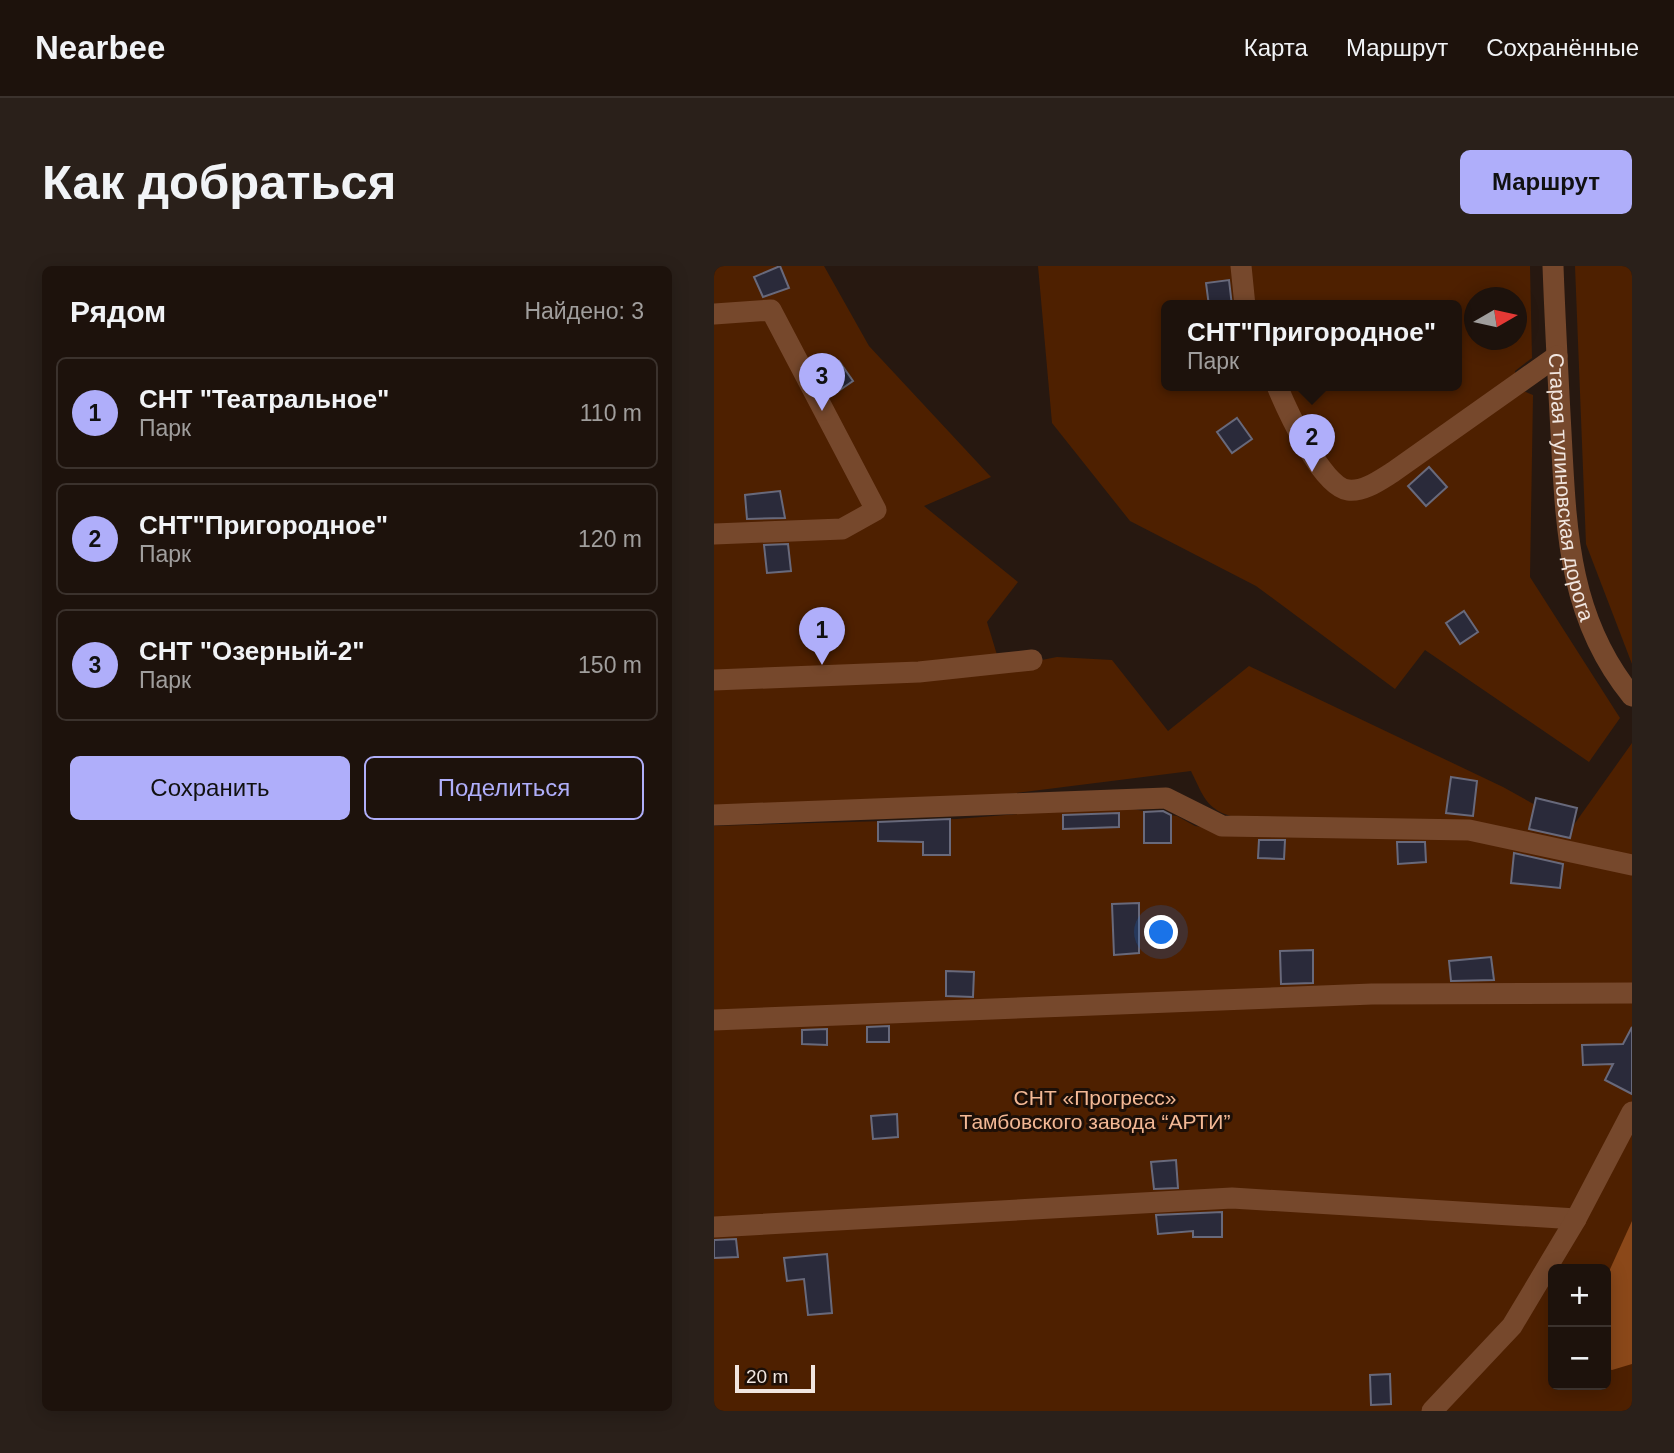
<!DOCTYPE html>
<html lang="ru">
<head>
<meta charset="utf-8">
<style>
  :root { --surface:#1d120c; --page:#2a201a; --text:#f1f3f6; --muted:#a09e9d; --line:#3b322d; --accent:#afaefa }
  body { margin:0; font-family:Arial,sans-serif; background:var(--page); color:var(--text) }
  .controls { position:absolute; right:21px; bottom:21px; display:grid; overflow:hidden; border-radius:10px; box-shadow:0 4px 18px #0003 }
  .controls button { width:63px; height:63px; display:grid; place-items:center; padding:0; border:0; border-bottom:2px solid var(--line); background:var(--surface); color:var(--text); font:35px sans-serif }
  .compass { position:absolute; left:750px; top:21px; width:63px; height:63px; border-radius:50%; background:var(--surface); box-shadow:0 4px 18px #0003; rotate:81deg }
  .scale { position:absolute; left:21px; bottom:18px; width:80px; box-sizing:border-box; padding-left:7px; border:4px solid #f1e6e0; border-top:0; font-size:19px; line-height:24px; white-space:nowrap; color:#f1e6e0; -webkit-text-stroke:5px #1d0f07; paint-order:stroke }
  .you { position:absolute; left:448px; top:667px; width:24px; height:24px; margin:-18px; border:5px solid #fff; border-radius:50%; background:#1a73e8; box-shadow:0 0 0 10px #1a73e833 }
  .badge { display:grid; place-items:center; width:46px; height:46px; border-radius:50%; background:var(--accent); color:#111; font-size:23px; font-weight:700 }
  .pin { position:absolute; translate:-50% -58px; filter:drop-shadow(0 2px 4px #0008) }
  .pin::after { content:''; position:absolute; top:37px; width:24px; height:21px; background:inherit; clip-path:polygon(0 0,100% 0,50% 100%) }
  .popup { position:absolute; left:447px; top:34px; width:301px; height:91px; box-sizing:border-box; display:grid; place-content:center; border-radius:10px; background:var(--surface); filter:drop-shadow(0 2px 5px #0005); font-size:23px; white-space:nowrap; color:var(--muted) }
  .popup b { font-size:26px; color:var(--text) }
  .popup::after { content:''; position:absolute; left:50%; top:100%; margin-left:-14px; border:14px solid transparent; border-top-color:var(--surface) }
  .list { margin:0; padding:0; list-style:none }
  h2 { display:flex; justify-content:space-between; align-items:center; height:91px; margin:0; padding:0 28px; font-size:30px }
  h2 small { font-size:23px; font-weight:400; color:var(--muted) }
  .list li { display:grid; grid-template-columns:46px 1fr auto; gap:21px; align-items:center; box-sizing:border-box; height:112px; margin:0 14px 14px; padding:0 14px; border:2px solid var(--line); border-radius:10px }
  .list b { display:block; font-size:26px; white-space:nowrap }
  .list p { margin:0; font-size:23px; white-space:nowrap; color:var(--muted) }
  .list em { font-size:23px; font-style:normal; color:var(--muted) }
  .actions { display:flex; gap:14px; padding:21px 28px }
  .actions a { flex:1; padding:16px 0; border:2px solid var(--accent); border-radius:10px; text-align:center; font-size:24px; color:var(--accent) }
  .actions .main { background:var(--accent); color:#111 }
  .map { position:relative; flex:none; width:918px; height:1145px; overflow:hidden; border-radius:10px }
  header { display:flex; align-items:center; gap:42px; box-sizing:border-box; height:98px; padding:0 35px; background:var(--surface); border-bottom:2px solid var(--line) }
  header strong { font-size:33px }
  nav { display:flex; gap:38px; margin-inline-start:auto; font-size:24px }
  .intro { display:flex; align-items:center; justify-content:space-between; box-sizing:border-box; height:168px; padding:0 42px }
  h1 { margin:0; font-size:49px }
  .button { padding:18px 32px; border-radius:10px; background:var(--accent); color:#111; font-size:24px; font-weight:700 }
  main { display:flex; gap:42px; padding:0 42px }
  aside { flex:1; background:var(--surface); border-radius:10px; box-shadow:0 4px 18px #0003 }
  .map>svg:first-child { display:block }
  .green { fill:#4e2000; fill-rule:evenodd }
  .water { fill:#8b4819 }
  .building { fill:#2a2a3a; stroke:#68697b; stroke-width:2 }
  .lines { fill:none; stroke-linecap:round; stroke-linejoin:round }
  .minor { stroke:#76482c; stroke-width:21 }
  .labels { text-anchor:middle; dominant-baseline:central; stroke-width:6; stroke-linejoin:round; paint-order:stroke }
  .street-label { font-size:21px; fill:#f1e6e0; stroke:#1d0f07 }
  .park-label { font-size:21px; fill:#f3b895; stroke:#1d0f07 }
</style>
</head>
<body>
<header>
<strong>Nearbee</strong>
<nav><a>Карта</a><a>Маршрут</a><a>Сохранённые</a></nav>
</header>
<div class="intro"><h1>Как добраться</h1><a class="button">Маршрут</a></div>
<main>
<aside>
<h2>Рядом<small>Найдено: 3</small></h2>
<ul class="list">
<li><span class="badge">1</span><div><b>СНТ &quot;Театральное&quot;</b><p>Парк</p></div><em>110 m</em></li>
<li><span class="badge">2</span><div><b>СНТ&quot;Пригородное&quot;</b><p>Парк</p></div><em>120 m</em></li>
<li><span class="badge">3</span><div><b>СНТ &quot;Озерный-2&quot;</b><p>Парк</p></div><em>150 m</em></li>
</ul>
<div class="actions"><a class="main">Сохранить</a><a>Поделиться</a></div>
</aside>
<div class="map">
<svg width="918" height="1145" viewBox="0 0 918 1145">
  <rect width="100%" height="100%" fill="#271810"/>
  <!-- green -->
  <g class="green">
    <path d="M0,0H110L155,80L277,211L210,240L304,316L273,356L287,402L343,391L398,394L454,465L535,400L789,521L859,560L918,477V1145H0V560L243,553L398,540L463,550L481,560L517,565L520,551C492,544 489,529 477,505L197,540L0,542ZM839,1003H892V1119H839Z"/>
    <path d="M324,0H816L818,92L801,105L802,122L819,129L816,311L906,452L875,496L711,384L681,423L542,320L416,255L338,157ZM760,32H802V74H760ZM453,40H743V120H453Z"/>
    <polygon points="861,0 918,0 918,398 872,278"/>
  </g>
  <!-- water -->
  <polygon class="water" points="918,955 918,1098 898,1104 892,1102 892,1012"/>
  <!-- building -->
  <g class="building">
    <polygon points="66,0 75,22 49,31 40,11"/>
    <polygon points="515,14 518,40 495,40 492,17"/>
    <polygon points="125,95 139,115 117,130 105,108"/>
    <polygon points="523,152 538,173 518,187 503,166"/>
    <polygon points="715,201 733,221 712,240 694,220"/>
    <polygon points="66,225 71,252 33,253 31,229"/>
    <polygon points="74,278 77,305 53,307 50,279"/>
    <polygon points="750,345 764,366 746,378 732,357"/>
    <polygon points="737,511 763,515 759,550 732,547"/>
    <polygon points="822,532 863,542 856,572 815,563"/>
    <polygon points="449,545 457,549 457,577 430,577 430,546"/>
    <polygon points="405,547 405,561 349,563 349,549"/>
    <polygon points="236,553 236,589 209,589 209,576 164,575 164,556"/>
    <polygon points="545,574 571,574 570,593 544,592"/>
    <polygon points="683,576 711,576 712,596 684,598"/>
    <polygon points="800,587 849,598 846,622 797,617"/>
    <polygon points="425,637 425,687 400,689 398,638"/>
    <polygon points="599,684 599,717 567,718 566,685"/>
    <polygon points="777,691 780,714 737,715 735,695"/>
    <polygon points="232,705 260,706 259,731 232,730"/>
    <polygon points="175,760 175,776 153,776 153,761"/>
    <polygon points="918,761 918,828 891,814 899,798 869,799 868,779 909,778"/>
    <polygon points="113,763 113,779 88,778 88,764"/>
    <polygon points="183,848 184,871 159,873 157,850"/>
    <polygon points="462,894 464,922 440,923 437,896"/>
    <polygon points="508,946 508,971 479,971 479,965 444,968 442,949"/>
    <polygon points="22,973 24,991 0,992 0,974"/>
    <polygon points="113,988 118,1047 94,1049 90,1013 73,1015 70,992"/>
    <polygon points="676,1108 677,1138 657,1139 656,1109"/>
  </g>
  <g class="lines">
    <!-- minor -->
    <g class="minor">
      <polyline points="527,0 531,40"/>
      <path id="s1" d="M839,0C841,55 844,111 847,166C852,262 854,352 918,430"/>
      <polyline points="0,48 57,44 162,244 128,263 0,268"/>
      <path d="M563,120C573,144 608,221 634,224C650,226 666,214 679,206L843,90"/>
      <polyline points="0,414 205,406 318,394"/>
      <polyline points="0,549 452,532 508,560 755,564 918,599"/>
      <polyline points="0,754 658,728 918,727"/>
      <polyline points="0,961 518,932 862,953"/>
      <polyline points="718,1145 798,1060 862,953 918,846"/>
    </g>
  </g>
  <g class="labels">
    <!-- street labels -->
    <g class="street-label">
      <text stroke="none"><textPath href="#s1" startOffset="222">Старая тулиновская дорога</textPath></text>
    </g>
    <!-- park labels -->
    <g class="park-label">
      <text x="381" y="831">СНТ «Прогресс»<tspan x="381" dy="24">Тамбовского завода “АРТИ”</tspan></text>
    </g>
  </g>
</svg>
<div class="controls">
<button>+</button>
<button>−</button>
</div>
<svg class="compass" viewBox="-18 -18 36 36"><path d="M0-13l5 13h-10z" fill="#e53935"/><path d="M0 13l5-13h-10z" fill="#a09e9d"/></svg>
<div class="scale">20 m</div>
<div class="you"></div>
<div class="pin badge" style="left:108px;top:399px">1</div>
<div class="pin badge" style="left:598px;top:206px">2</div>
<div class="popup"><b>СНТ&quot;Пригородное&quot;</b>Парк</div>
<div class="pin badge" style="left:108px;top:145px">3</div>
</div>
</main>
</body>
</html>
